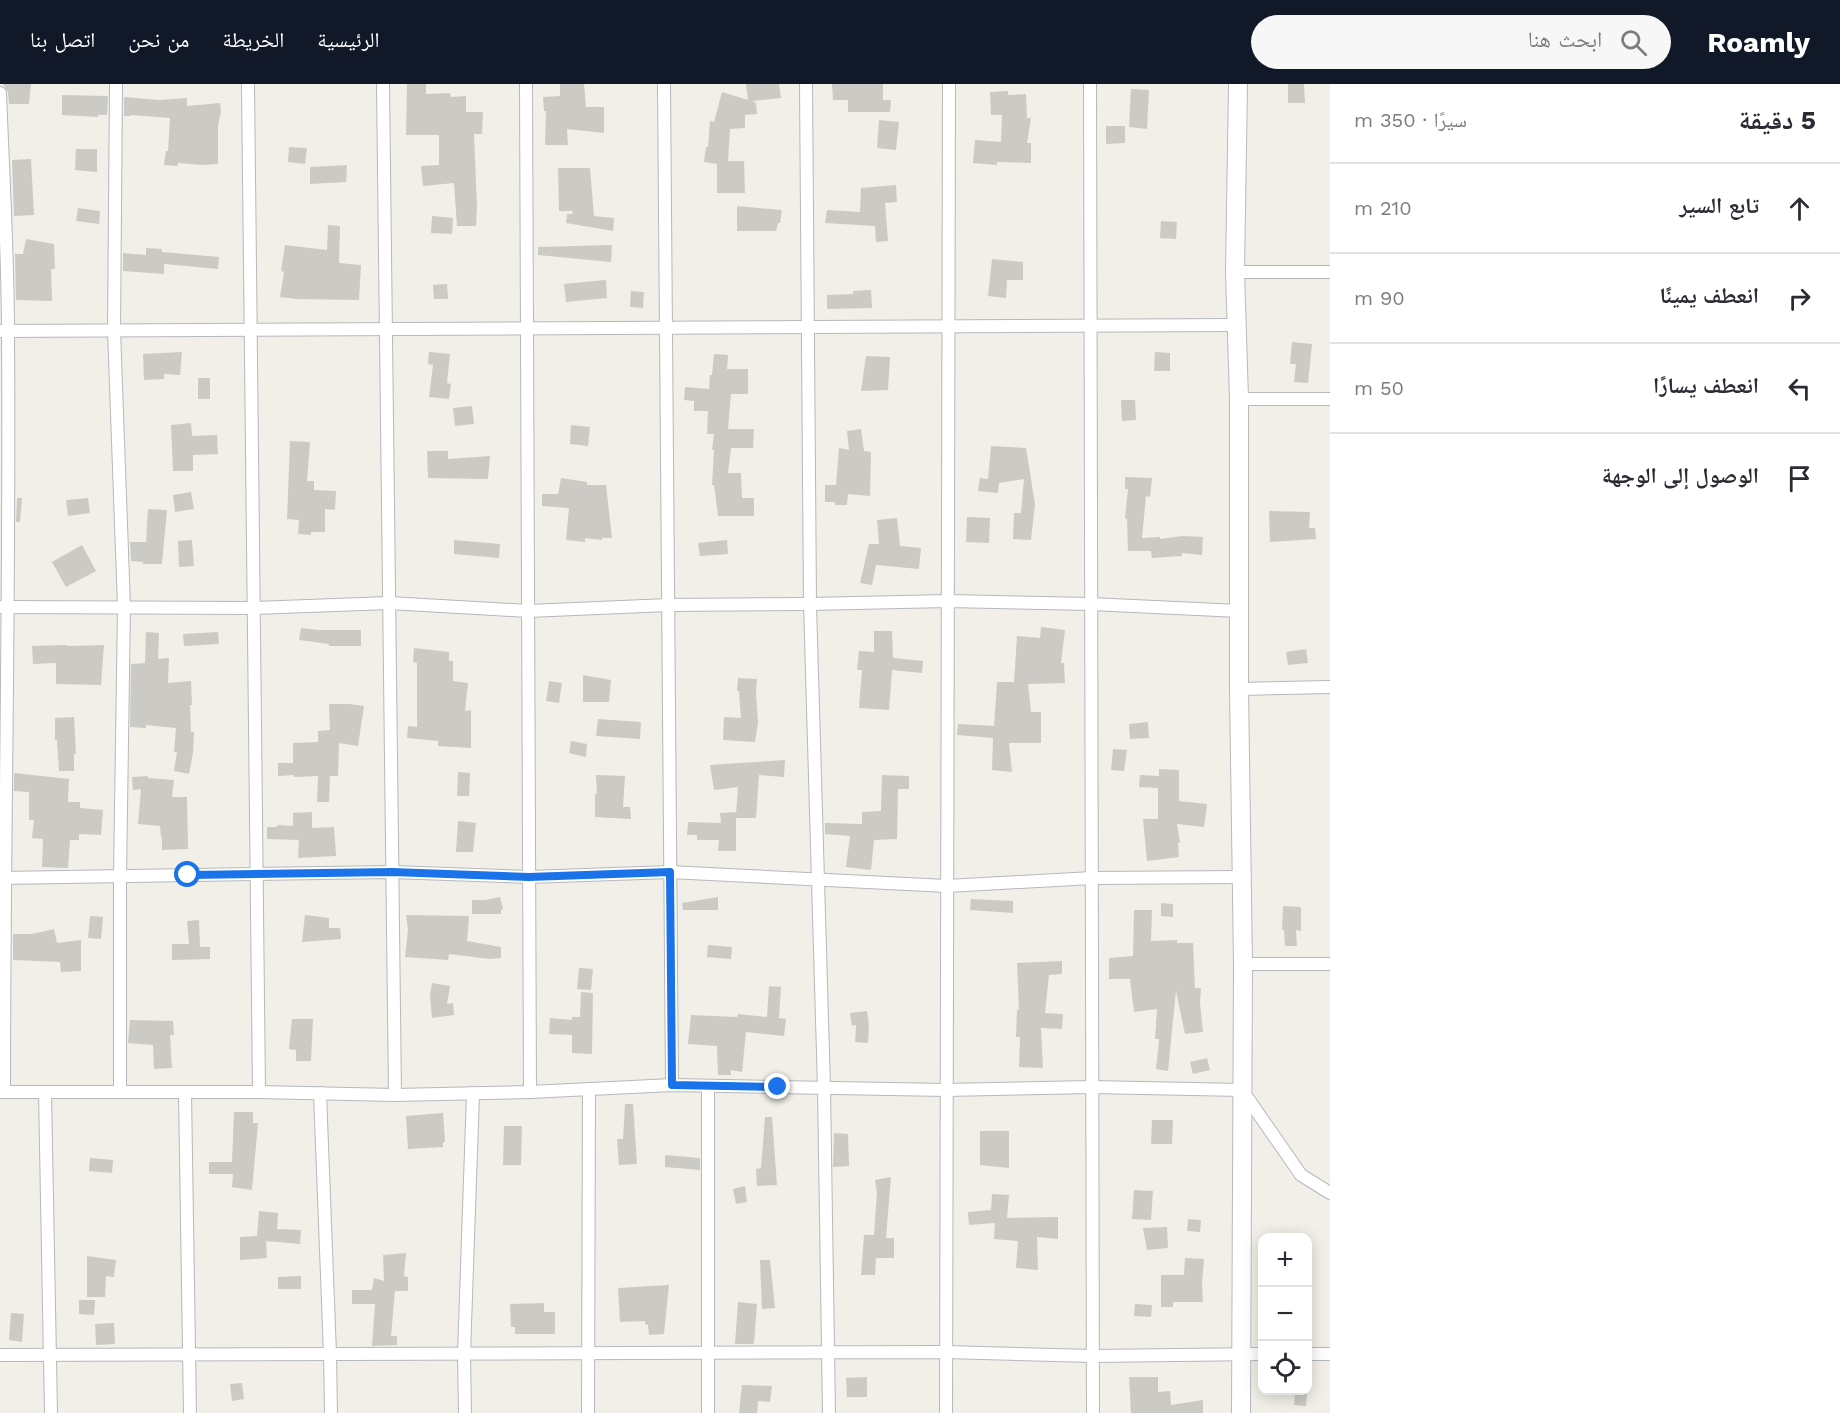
<!DOCTYPE html>
<html lang="ar">
<head>
<meta charset="utf-8">
<style>
  :root { --surface:#fff; --page:#f7f7f7; --text:#2b2b33; --muted:#7c7c81; --line:#e1e1e2; --accent:#111827 }
  body { margin:0; font-family:"Work Sans","Noto Naskh Arabic",sans-serif; background:var(--page); color:var(--text); direction:rtl }
  .controls { position:absolute; right:18px; bottom:18px; display:grid; overflow:hidden; border-radius:12px; box-shadow:0 3px 15px #0003 }
  .controls button { width:54px; height:54px; display:grid; place-items:center; padding:0; border:0; border-bottom:2px solid var(--line); background:var(--surface); color:var(--text); font:30px sans-serif }
  .stop { position:absolute; width:18px; height:18px; margin:-14px; border:4px solid #1a73e8; border-radius:50%; background:#fff }
  .stop.end { background:#1a73e8; border-color:#fff; box-shadow:0 2px 6px #0008 }
  .list { margin:0; padding:0; list-style:none }
  h2 { display:flex; justify-content:space-between; align-items:center; height:78px; margin:0; padding:0 24px; font-size:26px }
  h2 small { font-size:20px; font-weight:400; color:var(--muted) }
  .list li { display:grid; grid-template-columns:39px 1fr auto; gap:18px; align-items:center; box-sizing:border-box; height:90px; padding:0 24px; border-top:2px solid var(--line) }
  .list b { display:block; font-size:22px; white-space:nowrap }
  .list em { font-size:20px; font-style:normal; color:var(--muted) }
  .icon { flex:none; width:33px; height:33px; fill:none; stroke:currentColor; stroke-width:2; stroke-linecap:round; stroke-linejoin:round }
  .map { position:relative; flex:none; width:1330px; height:1329px; overflow:hidden; direction:ltr }
  header { display:flex; align-items:center; gap:36px; box-sizing:border-box; height:84px; padding:0 30px; background:var(--accent); color:#fff }
  header strong { font-size:28px }
  nav { display:flex; gap:33px; margin-inline-start:auto; font-size:21px }
  .search { width:420px; height:54px; background:var(--page); display:flex; align-items:center; gap:15px; box-sizing:border-box; padding:0 21px; border-radius:33px; color:var(--muted); font-size:22px }
  main { display:flex }
  aside { flex:1; background:var(--surface) }
  .map>svg:first-child { display:block }
  .building { fill:#cccac5 }
  .lines { fill:none; stroke-linecap:round; stroke-linejoin:round }
  .street-casing { stroke:#b5b8bc; stroke-width:14 }
  .secondary-casing { stroke:#b6babf; stroke-width:20 }
  .street { stroke:#fff; stroke-width:12 }
  .secondary { stroke:#fff; stroke-width:18 }
  .route { stroke:#1a73e8; stroke-width:8 }
</style>
</head>
<body>
<header>
<strong>Roamly</strong>
<div class="search"><svg class="icon" aria-label="search" viewBox="0 0 24 24"><circle cx="10" cy="10" r="6"/><path d="M15 15l6 6"/></svg>ابحث هنا</div>
<nav><a>الرئيسية</a><a>الخريطة</a><a>من نحن</a><a>اتصل بنا</a></nav>
</header>
<main>
<aside>
<h2>5 دقيقة<small>سيرًا · 350 m</small></h2>
<ul class="list">
<li><svg class="icon" aria-label="ahead" viewBox="0 0 24 24"><path d="M12 20V5M6 11l6-6 6 6"/></svg><div><b>تابع السير</b></div><em>210 m</em></li>
<li><svg class="icon" aria-label="right" viewBox="0 0 24 24"><path d="M7 20v-9h11M14 6l5 5-5 5"/></svg><div><b>انعطف يمينًا</b></div><em>90 m</em></li>
<li><svg class="icon" aria-label="left" viewBox="0 0 24 24"><path d="M17 20v-9H6M10 6l-5 5 5 5"/></svg><div><b>انعطف يسارًا</b></div><em>50 m</em></li>
<li><svg class="icon" aria-label="arrive" viewBox="0 0 24 24"><path d="M6 21V4h12l-3 4 3 4H6"/></svg><div><b>الوصول إلى الوجهة</b></div></li>
</ul>
</aside>
<div class="map">
<svg width="1330" height="1329" viewBox="0 0 1330 1329">
  <rect width="100%" height="100%" fill="#f1efe8"/>
  <!-- building -->
  <g class="building">
    <polygon points="3,0 31,0 29,20 9,20 8,8"/>
    <polygon points="407,0 426,0 426,10 450,9 451,13 466,12 466,28 483,28 482,50 474,50 477,123 476,142 457,142 454,99 423,102 421,82 439,81 439,51 406,51"/>
    <polygon points="560,0 584,0 586,23 604,23 604,49 567,45 568,61 545,61 546,27 544,27 543,13 560,12"/>
    <polygon points="746,0 779,0 781,14 752,17 756,19 757,30 745,31 745,44 730,45 728,77 744,77 745,109 717,109 717,80 704,78 706,63 708,63 710,37 714,38 722,8 748,16"/>
    <polygon points="832,0 883,0 883,16 891,16 890,28 848,28 848,16 833,16"/>
    <polygon points="1288,0 1304,0 1305,19 1288,19"/>
    <polygon points="1131,5 1149,6 1147,45 1129,43"/>
    <polygon points="1008,7 1008,11 1026,10 1027,34 1031,34 1027,59 1031,59 1031,79 997,78 997,81 973,79 975,56 1001,58 1002,31 991,31 990,8"/>
    <polygon points="62,11 108,12 107,31 98,31 98,33 62,31"/>
    <polygon points="124,13 159,16 187,14 187,22 220,19 221,27 218,42 218,80 202,81 178,79 178,82 164,81 166,67 168,67 170,34 131,31 131,32 124,32"/>
    <polygon points="879,36 899,38 896,66 877,64"/>
    <polygon points="1106,42 1125,42 1125,59 1106,60"/>
    <polygon points="289,63 307,64 305,80 288,78"/>
    <polygon points="76,65 97,65 97,88 75,86"/>
    <polygon points="31,75 34,131 14,132 12,76"/>
    <polygon points="347,81 346,98 310,100 310,83"/>
    <polygon points="558,84 590,84 594,132 614,134 613,147 566,139 567,130 572,130 573,127 559,127"/>
    <polygon points="896,101 897,118 885,119 888,157 876,158 875,142 825,139 827,126 860,128 861,104"/>
    <polygon points="737,122 782,126 780,139 778,139 776,147 737,147"/>
    <polygon points="78,124 100,127 99,140 76,137"/>
    <polygon points="432,132 453,134 452,150 431,149"/>
    <polygon points="1161,137 1177,138 1176,155 1160,154"/>
    <polygon points="328,141 340,142 339,179 361,181 359,216 296,215 280,213 284,188 281,187 285,161 327,166"/>
    <polygon points="26,155 54,160 55,185 51,185 52,217 16,216 15,170 23,170"/>
    <polygon points="612,161 611,178 538,171 538,163"/>
    <polygon points="146,164 162,165 162,168 219,173 218,185 164,180 164,190 123,187 123,169 146,171"/>
    <polygon points="992,175 1023,178 1023,196 1007,196 1006,214 988,212"/>
    <polygon points="606,196 607,214 566,218 564,200"/>
    <polygon points="447,200 448,215 434,215 433,201"/>
    <polygon points="871,206 872,224 827,225 827,211 853,210 853,207"/>
    <polygon points="631,207 644,208 643,224 630,223"/>
    <polygon points="1292,258 1312,260 1308,299 1294,298 1296,280 1290,280"/>
    <polygon points="182,268 180,291 164,290 164,295 144,296 143,270"/>
    <polygon points="429,268 450,270 447,299 451,300 449,315 429,313 433,281 428,280"/>
    <polygon points="1155,268 1170,269 1170,287 1154,287"/>
    <polygon points="714,270 728,271 727,285 748,285 748,310 731,310 728,345 754,345 753,364 731,364 728,389 741,389 742,414 754,414 754,432 718,432 714,401 712,401 714,366 712,366 714,350 707,350 708,327 694,327 694,317 684,316 685,303 709,305 710,291 712,291"/>
    <polygon points="866,272 890,273 888,306 861,307"/>
    <rect x="198" y="294" width="12" height="21"/>
    <polygon points="1121,316 1135,316 1136,336 1122,337"/>
    <polygon points="472,322 474,340 455,342 453,324"/>
    <polygon points="191,339 192,352 217,351 218,370 193,371 193,387 173,387 171,341"/>
    <polygon points="571,341 590,343 588,362 570,360"/>
    <polygon points="861,345 864,367 871,368 870,412 848,410 847,421 835,421 835,418 825,418 825,401 836,401 839,364 849,366 847,347"/>
    <polygon points="290,357 310,358 307,397 314,397 314,406 336,407 335,426 325,425 325,448 311,448 311,451 298,450 299,436 287,435"/>
    <polygon points="991,362 1026,364 1035,420 1031,456 1013,455 1014,429 1021,429 1024,395 999,399 998,409 978,407 980,394 988,395"/>
    <polygon points="427,367 448,367 448,375 490,372 488,395 428,394"/>
    <polygon points="1125,393 1152,394 1150,413 1146,412 1142,454 1160,453 1160,455 1183,452 1203,453 1202,471 1182,469 1182,472 1152,474 1151,467 1128,467 1127,435 1125,434 1128,405 1125,405"/>
    <polygon points="561,394 587,398 587,401 606,401 612,454 602,454 602,456 585,454 585,458 566,456 569,424 542,422 542,410 558,410"/>
    <polygon points="191,408 194,425 175,428 173,411"/>
    <polygon points="17,414 22,414 20,438 16,438"/>
    <polygon points="88,414 90,429 68,432 66,416"/>
    <polygon points="148,425 167,426 162,480 143,480 143,478 131,477 130,458 146,458"/>
    <polygon points="1269,427 1310,428 1309,444 1315,444 1316,455 1270,458"/>
    <polygon points="967,433 990,434 989,459 966,458"/>
    <polygon points="897,434 900,462 921,464 919,485 876,481 872,501 860,499 869,460 879,460 877,436"/>
    <polygon points="192,456 194,482 179,483 178,457"/>
    <polygon points="454,456 500,460 499,474 454,470"/>
    <polygon points="727,456 728,470 700,472 698,459"/>
    <polygon points="82,461 96,487 66,503 52,478"/>
    <polygon points="1041,543 1065,546 1061,579 1064,579 1065,599 1028,600 1031,628 1041,628 1041,659 1009,659 1012,688 992,686 993,654 957,651 958,640 994,642 997,598 1014,598 1017,552 1040,554"/>
    <polygon points="301,544 318,546 361,546 361,562 329,562 329,560 299,556"/>
    <polygon points="874,547 892,547 893,574 923,577 922,589 892,586 889,626 859,624 862,586 857,586 859,567 874,568"/>
    <polygon points="146,548 159,549 158,575 169,574 168,599 191,597 192,621 190,621 191,648 194,648 193,669 189,690 174,687 177,668 174,668 176,644 146,641 146,644 130,643 131,580 145,579"/>
    <polygon points="218,548 219,560 184,562 183,550"/>
    <polygon points="67,561 67,562 104,561 101,601 56,600 56,579 33,580 32,562"/>
    <polygon points="414,564 449,568 449,577 453,577 453,597 468,599 465,627 471,626 471,664 438,662 438,657 407,654 408,642 417,643 417,579 413,578"/>
    <polygon points="1306,565 1308,579 1288,581 1286,568"/>
    <polygon points="583,591 611,596 609,618 583,618"/>
    <polygon points="738,594 757,595 756,609 758,639 755,658 723,656 724,633 741,634 739,607 737,607"/>
    <polygon points="549,597 562,599 559,619 546,617"/>
    <polygon points="329,620 350,620 364,622 358,662 339,659 338,692 330,692 329,718 317,718 318,692 294,693 294,691 278,692 278,679 293,679 293,659 318,658 318,647 330,646"/>
    <polygon points="74,633 76,670 74,670 74,687 59,687 57,656 55,656 55,634"/>
    <polygon points="598,635 641,638 640,655 596,652"/>
    <polygon points="1148,638 1149,654 1130,655 1129,640"/>
    <polygon points="571,657 587,660 586,673 569,669"/>
    <polygon points="1113,665 1127,666 1124,687 1111,686"/>
    <polygon points="785,676 784,693 759,691 756,734 736,734 736,767 718,767 719,756 697,756 697,751 687,751 688,738 721,739 720,729 737,728 736,730 738,703 714,706 710,681"/>
    <polygon points="1159,685 1179,686 1179,717 1207,720 1204,743 1177,740 1180,759 1178,759 1179,773 1147,777 1143,735 1158,735 1158,704 1139,703 1140,691 1159,692"/>
    <polygon points="458,688 470,689 469,712 457,712"/>
    <polygon points="14,689 69,695 68,718 80,718 80,724 103,726 101,751 79,750 79,756 70,756 68,784 42,783 43,755 32,754 34,736 29,736 29,708 14,707"/>
    <polygon points="596,691 625,692 623,723 630,723 631,735 595,733 595,710 597,710"/>
    <polygon points="882,691 909,692 909,705 898,705 897,755 874,756 871,786 846,783 850,752 825,750 825,739 862,740 862,728 881,727"/>
    <polygon points="148,692 148,694 174,696 172,713 187,713 188,765 162,766 162,753 161,753 160,742 138,740 141,705 133,706 132,693"/>
    <polygon points="312,728 312,744 334,743 336,772 298,774 299,756 267,755 267,743 277,743 277,741 293,742 293,729"/>
    <polygon points="458,737 476,739 473,768 456,768"/>
    <polygon points="500,813 503,825 501,826 501,830 472,830 472,816 485,816"/>
    <polygon points="718,813 718,826 683,826 682,819"/>
    <polygon points="971,815 1013,817 1013,829 970,826"/>
    <polygon points="1161,819 1173,820 1173,833 1161,832"/>
    <polygon points="1283,822 1301,823 1301,847 1296,846 1297,862 1285,862 1284,846 1282,846"/>
    <polygon points="1134,826 1152,826 1151,857 1177,856 1177,859 1193,859 1195,904 1201,904 1200,919 1203,948 1185,950 1176,907 1168,987 1156,985 1159,955 1155,955 1157,925 1134,928 1130,895 1109,895 1109,874 1133,872"/>
    <polygon points="305,831 329,834 329,844 340,844 341,855 302,858"/>
    <polygon points="406,831 469,832 467,857 501,863 501,874 490,875 449,870 448,876 405,873 408,846"/>
    <polygon points="90,832 103,833 101,855 88,854"/>
    <polygon points="199,836 200,863 210,863 210,875 172,876 172,860 189,860 187,837"/>
    <polygon points="54,845 57,859 81,856 81,887 61,888 60,878 13,876 13,850 32,850"/>
    <polygon points="708,861 732,863 731,875 707,873"/>
    <polygon points="1062,877 1062,890 1049,891 1045,929 1063,930 1062,945 1041,944 1043,984 1019,983 1020,953 1016,953 1017,926 1019,926 1017,879"/>
    <polygon points="579,884 593,885 591,906 577,905"/>
    <polygon points="432,899 450,902 447,920 453,919 454,931 432,934 430,911"/>
    <polygon points="769,902 781,903 779,934 786,935 784,952 746,948 742,988 731,986 731,991 718,991 717,962 688,960 691,931 737,933 738,930 767,933"/>
    <polygon points="581,908 593,909 592,970 572,969 572,951 549,950 550,934 572,936 572,933 580,933"/>
    <polygon points="867,927 869,941 868,959 855,958 856,941 852,942 850,929"/>
    <polygon points="292,935 313,935 311,977 296,977 296,966 289,965"/>
    <polygon points="130,936 173,937 174,951 170,951 172,984 154,985 153,961 128,959"/>
    <polygon points="1207,974 1210,986 1193,990 1190,978"/>
    <polygon points="625,1020 633,1020 637,1080 619,1081 617,1055 623,1055"/>
    <polygon points="234,1028 253,1028 253,1039 258,1039 252,1106 232,1103 233,1090 209,1090 209,1078 232,1078"/>
    <polygon points="443,1029 445,1058 443,1058 443,1063 408,1065 406,1032"/>
    <polygon points="765,1033 772,1033 777,1101 757,1102 756,1085 761,1084"/>
    <polygon points="1152,1036 1173,1036 1172,1060 1151,1060"/>
    <polygon points="504,1042 522,1042 521,1081 503,1081"/>
    <polygon points="980,1047 1009,1047 1009,1084 980,1081"/>
    <polygon points="834,1049 848,1050 849,1082 833,1083"/>
    <polygon points="665,1071 700,1074 700,1086 665,1083"/>
    <polygon points="90,1074 113,1076 112,1089 89,1087"/>
    <polygon points="891,1093 886,1154 894,1154 894,1174 876,1174 875,1191 861,1191 864,1151 874,1151 877,1109 875,1096"/>
    <polygon points="745,1102 747,1118 736,1120 733,1105"/>
    <polygon points="1134,1106 1153,1107 1151,1136 1132,1135"/>
    <polygon points="992,1110 1009,1111 1007,1134 1058,1133 1058,1155 1037,1153 1038,1186 1016,1184 1018,1157 994,1155 995,1139 969,1141 968,1128 991,1126"/>
    <polygon points="259,1127 278,1129 277,1145 301,1146 300,1160 266,1157 267,1174 240,1176 240,1153 257,1152"/>
    <polygon points="1188,1135 1201,1136 1200,1148 1187,1147"/>
    <polygon points="1167,1143 1168,1164 1147,1166 1143,1144"/>
    <polygon points="406,1169 404,1192 408,1193 408,1207 395,1207 391,1252 397,1252 397,1261 372,1262 375,1220 352,1220 352,1206 372,1206 374,1194 384,1197 383,1171"/>
    <polygon points="87,1172 116,1176 114,1193 106,1192 105,1213 87,1213"/>
    <polygon points="1185,1174 1204,1175 1202,1200 1203,1218 1173,1218 1173,1223 1161,1223 1161,1191 1184,1191"/>
    <polygon points="760,1176 770,1176 775,1224 762,1225"/>
    <polygon points="301,1192 301,1205 278,1205 278,1193"/>
    <polygon points="669,1201 664,1250 649,1251 648,1241 645,1240 645,1237 620,1238 618,1204"/>
    <polygon points="79,1216 95,1216 94,1231 79,1230"/>
    <polygon points="738,1218 757,1220 754,1260 735,1260"/>
    <polygon points="544,1219 544,1228 555,1228 555,1250 515,1250 515,1243 511,1243 510,1220"/>
    <polygon points="1135,1220 1152,1221 1151,1233 1134,1232"/>
    <polygon points="11,1229 24,1230 22,1258 9,1256"/>
    <polygon points="114,1239 115,1260 96,1261 95,1240"/>
    <polygon points="867,1293 867,1313 847,1313 846,1294"/>
    <polygon points="1129,1293 1158,1293 1158,1308 1170,1307 1171,1321 1203,1316 1203,1329 1131,1329"/>
    <polygon points="242,1299 244,1315 232,1317 230,1300"/>
    <polygon points="742,1301 772,1302 770,1318 758,1317 757,1329 739,1329"/>
    <polygon points="1295,1309 1307,1310 1306,1322 1294,1321"/>
  </g>
  <g class="lines">
    <!-- street casing -->
    <g class="street-casing">
      <g id="street">
        <polyline points="116,0 114,246 124,523 120,792 120,1008"/>
        <polyline points="248,0 259,1008"/>
        <polyline points="383,0 395,1011"/>
        <polyline points="526,0 530,1008"/>
        <polyline points="664,0 672,1001"/>
        <polyline points="806,0 810,520 824,1004 829,1329"/>
        <polyline points="1090,0 1093,1329"/>
        <path d="M0,9C3,89 8,169 8,250C10,502 4,755 4,1008"/>
        <polyline points="1235,188 1330,188"/>
        <polyline points="0,247 1237,241"/>
        <polyline points="1239,315 1330,315"/>
        <polyline points="0,523 254,524 389,519 528,527 668,521 810,520 948,517 1091,520 1239,527"/>
        <polyline points="1239,605 1330,603"/>
        <polyline points="0,794 392,788 529,793 670,788 947,802 1092,794 1242,793"/>
        <polyline points="1243,880 1330,880"/>
        <polyline points="708,1002 708,1329"/>
        <polyline points="0,1008 259,1008 395,1011 530,1008 672,1001 946,1006 1092,1003 1242,1006 1301,1091 1330,1109"/>
        <polyline points="45,1008 51,1329"/>
        <polyline points="185,1008 190,1329"/>
        <polyline points="320,1009 330,1270 331,1329"/>
        <polyline points="1308,1270 1330,1270"/>
        <polyline points="0,1271 946,1268 1093,1272 1262,1270"/>
        <polyline points="465,1329 464,1270 473,1009"/>
        <polyline points="588,1329 589,1005"/>
        <polyline points="946,1329 949,0"/>
      </g>
    </g>
    <!-- secondary casing -->
    <g class="secondary-casing">
      <polyline id="secondary" points="1238,0 1235,188 1239,315 1239,605 1243,880 1241,1329"/>
    </g>
    <!-- street -->
    <use href="#street" class="street"/>
    <!-- secondary -->
    <use href="#secondary" class="secondary"/>
  </g>
  <g class="lines">
    <!-- route -->
    <polyline class="route" points="188,791 392,788 529,793 670,788 672,1001 778,1003"/>
  </g>
</svg>
<div class="controls">
<button>+</button>
<button>−</button>
<button><svg class="icon" aria-label="locate" viewBox="0 0 24 24"><circle cx="12" cy="12" r="6"/><path d="M12 2v4M12 18v4M2 12h4M18 12h4"/></svg></button>
</div>
<div class="stop" style="left:188px;top:791px"></div>
<div class="stop end" style="left:778px;top:1003px"></div>
</div>
</main>
</body>
</html>
